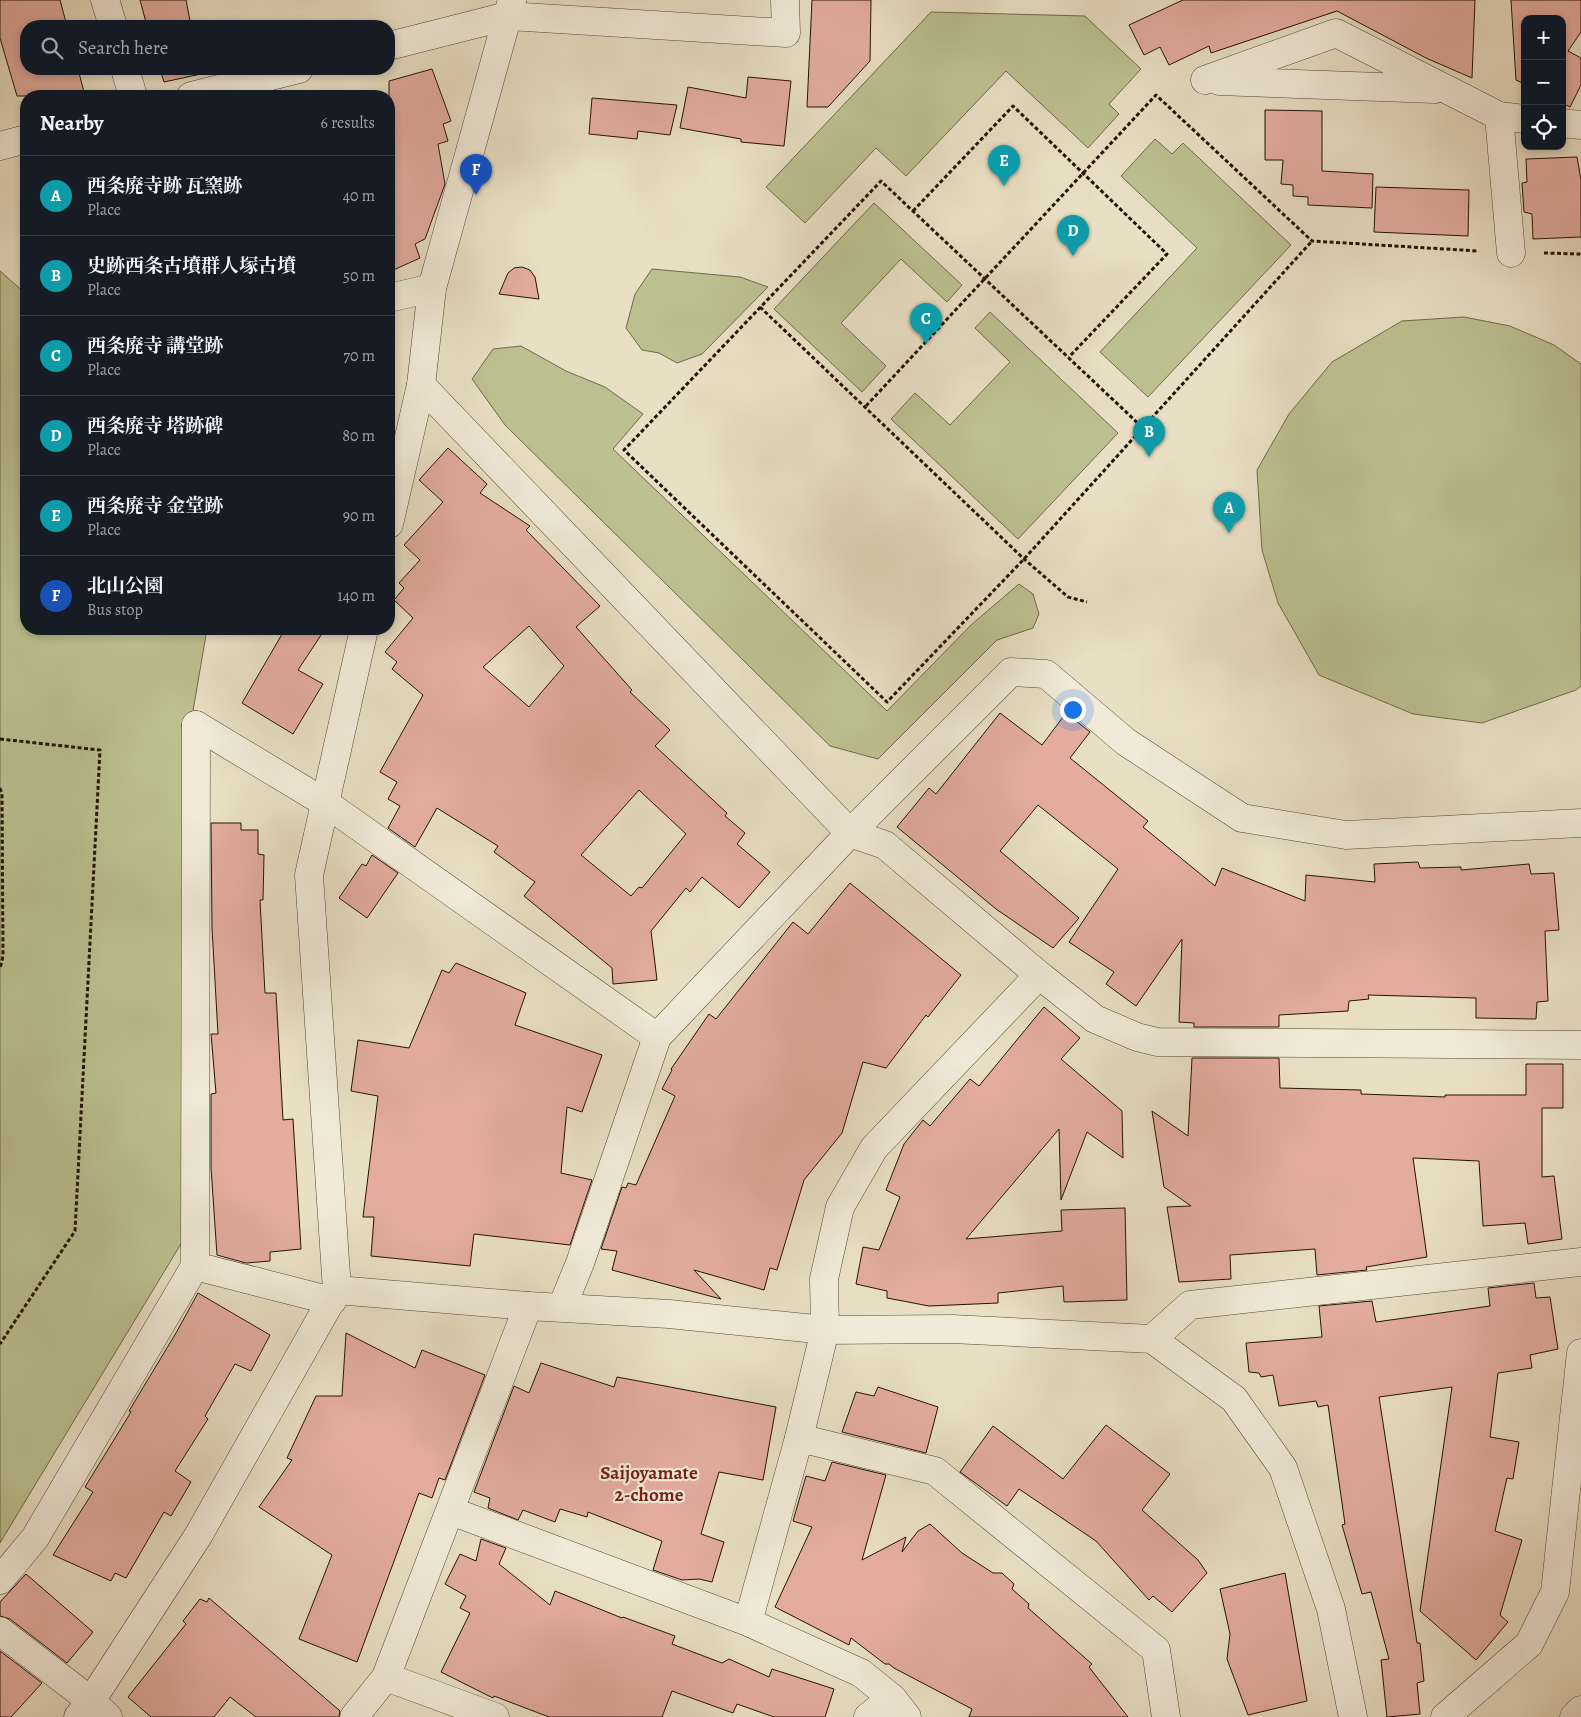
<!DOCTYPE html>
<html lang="en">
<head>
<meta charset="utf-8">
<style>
  :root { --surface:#171b24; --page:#242831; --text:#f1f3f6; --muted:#9ea1a6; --line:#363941; --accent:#c59692 }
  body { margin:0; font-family:Alegreya,"Noto Serif JP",serif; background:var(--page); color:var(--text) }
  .controls { position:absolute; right:15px; top:15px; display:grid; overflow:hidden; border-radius:10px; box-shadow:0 2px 8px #0003 }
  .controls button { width:45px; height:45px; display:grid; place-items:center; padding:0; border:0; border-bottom:1px solid var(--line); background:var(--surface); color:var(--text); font:25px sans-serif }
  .you { position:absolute; left:1072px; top:709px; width:18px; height:18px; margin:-12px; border:4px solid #fff; border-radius:50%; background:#1a73e8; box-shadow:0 0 0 8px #1a73e833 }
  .badge { display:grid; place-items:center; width:32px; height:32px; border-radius:50%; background:var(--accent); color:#fff; font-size:16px; font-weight:700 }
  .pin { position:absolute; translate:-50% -41px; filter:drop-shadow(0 1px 2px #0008) }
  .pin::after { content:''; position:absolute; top:26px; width:18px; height:15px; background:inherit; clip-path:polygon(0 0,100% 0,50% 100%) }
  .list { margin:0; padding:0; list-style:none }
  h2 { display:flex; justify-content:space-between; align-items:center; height:65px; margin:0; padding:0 20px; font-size:21px }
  h2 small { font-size:16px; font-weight:400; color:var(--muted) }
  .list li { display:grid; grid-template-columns:32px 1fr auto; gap:15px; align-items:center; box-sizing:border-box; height:80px; padding:0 20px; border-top:1px solid var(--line) }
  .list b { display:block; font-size:19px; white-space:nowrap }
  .list p { margin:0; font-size:16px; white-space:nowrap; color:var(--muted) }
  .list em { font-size:16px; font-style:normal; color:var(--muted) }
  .icon { flex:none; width:28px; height:28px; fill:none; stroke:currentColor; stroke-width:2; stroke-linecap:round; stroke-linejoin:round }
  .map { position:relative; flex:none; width:1581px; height:1717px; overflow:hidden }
  .search { position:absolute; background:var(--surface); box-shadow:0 2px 8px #0003; left:20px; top:20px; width:375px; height:55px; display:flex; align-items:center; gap:12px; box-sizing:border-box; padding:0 18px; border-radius:20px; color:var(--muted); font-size:19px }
  .panel { position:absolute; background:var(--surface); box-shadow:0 2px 8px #0003; left:20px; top:90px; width:375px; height:545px; border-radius:20px }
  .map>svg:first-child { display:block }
  .green { fill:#bcc090; stroke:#706a4a }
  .building { fill:#e3ac9f; stroke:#241304; fill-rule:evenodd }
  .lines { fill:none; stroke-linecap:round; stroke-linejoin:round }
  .minor-casing { stroke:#554634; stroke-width:29 }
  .path { stroke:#241304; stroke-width:3; stroke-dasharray:4 2.5; stroke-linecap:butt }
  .minor { stroke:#f1ead9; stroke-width:28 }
  .labels { text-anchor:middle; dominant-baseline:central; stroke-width:4.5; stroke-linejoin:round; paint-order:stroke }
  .neighbourhood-label { font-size:19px; font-weight:bold; fill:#7a1f14; stroke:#f1ead9 }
</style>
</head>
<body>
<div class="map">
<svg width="1581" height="1717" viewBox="0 0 1581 1717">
  <rect width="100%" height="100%" fill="#e9dfc4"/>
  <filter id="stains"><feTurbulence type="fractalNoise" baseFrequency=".004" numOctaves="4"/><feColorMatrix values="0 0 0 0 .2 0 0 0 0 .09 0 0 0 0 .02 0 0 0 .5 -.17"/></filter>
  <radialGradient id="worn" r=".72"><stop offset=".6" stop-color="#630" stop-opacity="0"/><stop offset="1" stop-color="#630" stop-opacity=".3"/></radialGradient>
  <!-- green -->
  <g class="green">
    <polygon points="931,12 1085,16 1141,69 1109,104 1119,114 1088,148 1006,71 906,176 876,148 805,223 766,187"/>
    <polygon points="1155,139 1172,154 1183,143 1291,245 1148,397 1100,352 1197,248 1121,176"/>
    <polygon points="874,203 962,285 947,302 901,259 841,323 886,366 862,392 774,309"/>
    <polygon points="652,269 740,277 768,287 702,354 677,363 659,353 642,350 626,328 635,294"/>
    <polygon points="0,271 26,294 26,629 207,629 189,734 196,1219 0,1543"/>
    <polygon points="990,312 1118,433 1018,539 891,419 915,393 950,425 1010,362 975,328"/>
    <polygon points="1464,317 1510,326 1554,345 1581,364 1581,686 1576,690 1482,723 1413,714 1319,675 1278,603 1262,550 1257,470 1289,414 1332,362 1402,321"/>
    <polygon points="521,346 566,371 605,387 643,414 613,449 887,711 971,625 1019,584 1033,594 1039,614 1033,628 997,640 878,759 830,746 505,425 472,379 493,349"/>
  </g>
  <!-- building -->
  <g class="building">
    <polygon points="0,0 60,0 67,26 26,26 26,69 78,69 85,96 17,96 0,38"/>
    <polygon points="140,0 186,0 191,26 147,26"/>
    <polygon points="812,0 871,0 870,61 828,107 807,107"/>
    <polygon points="1183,0 1475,0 1472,78 1426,58 1337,11 1211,53 1209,46 1169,65 1160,47 1144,55 1129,25"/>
    <polygon points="1511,0 1581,0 1581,32 1568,51 1581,58 1581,85 1570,107 1562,103 1562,19 1525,19 1525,84 1516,80"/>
    <polygon points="160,69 200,69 201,74 164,82"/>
    <polygon points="432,69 451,121 443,124 448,141 438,144 445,184 425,239 415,244 420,258 389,272 389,81"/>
    <polygon points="748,77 791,81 784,146 741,142 741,139 680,128 688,87 746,98"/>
    <polygon points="592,98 677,105 670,135 638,131 637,139 589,134"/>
    <polygon points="1265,110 1322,111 1322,171 1373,174 1372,208 1308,205 1308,197 1293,196 1293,185 1281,184 1283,160 1265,160"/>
    <polygon points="1577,157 1581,180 1581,237 1533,239 1532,214 1524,212 1522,183 1527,182 1526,159"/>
    <polygon points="1376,187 1469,190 1468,236 1374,232"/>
    <polygon points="522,267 530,270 535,277 539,299 499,294 508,273 514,268"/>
    <path d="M448,448L487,484L480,493L530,526L526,530L600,606L576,627L632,690L630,692L670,730L655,746L727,813L725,816L745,833L737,844L770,872L739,908L702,877L690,892L686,888L651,931L657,980L613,984L612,968L524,896L535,882L494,852L498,846L437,808L415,847L388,828L400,806L388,799L397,782L380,772L423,695L392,669L397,662L385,652L413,618L394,600L404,588L399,583L420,560L404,545L443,502L419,480ZM529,626L564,666L529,707L483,667ZM639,790L686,834L642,888L639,887L631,896L581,855Z"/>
    <polygon points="285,629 325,629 298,670 323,684 293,734 242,703"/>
    <polygon points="1000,713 1042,745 1066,713 1090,732 1070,758 1148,821 1143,827 1215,886 1222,868 1305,901 1306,875 1375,882 1374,864 1418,862 1420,868 1461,867 1461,870 1529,864 1531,874 1554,873 1559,930 1545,931 1548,1001 1537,1002 1536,1019 1476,1018 1476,998 1368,995 1369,999 1349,1001 1348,1011 1279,1015 1279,1027 1194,1027 1194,1023 1179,1022 1182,939 1136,1006 1106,984 1114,972 1069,942 1118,869 1038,805 1000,851 1079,918 1053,948 996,909 897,827 929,788 936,794"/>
    <polygon points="211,823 241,823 241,830 258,830 258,854 264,855 263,900 260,900 265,993 276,993 283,1120 293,1119 301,1249 270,1252 270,1261 246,1263 217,1255 211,1168 211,1094 216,1093 211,1034 218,1034 212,928"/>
    <polygon points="372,855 398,873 367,918 339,898 362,864 366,866"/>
    <polygon points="850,883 961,975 928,1017 926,1015 886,1068 863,1062 842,1133 804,1180 777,1270 770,1268 764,1290 694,1270 721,1299 612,1270 617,1251 601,1249 622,1187 626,1188 628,1183 636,1185 675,1096 662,1089 672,1070 671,1069 709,1014 716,1019 793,922 808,934"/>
    <polygon points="456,963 526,993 515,1025 602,1055 582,1112 567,1107 561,1173 592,1180 570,1245 474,1234 470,1266 371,1256 374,1217 363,1217 378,1096 351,1091 358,1040 409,1048 442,970 449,973"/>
    <polygon points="1044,1007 1080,1038 1061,1059 1122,1111 1123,1158 1087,1132 1061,1200 1059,1129 966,1239 1062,1231 1061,1210 1125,1208 1127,1300 1064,1302 1063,1286 998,1293 998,1303 929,1306 887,1298 887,1291 856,1284 863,1247 879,1250 900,1197 886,1190 904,1144 923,1120 930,1126 970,1079 979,1086"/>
    <polygon points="1192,1058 1279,1058 1280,1088 1361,1090 1361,1094 1445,1097 1445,1095 1526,1095 1526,1064 1563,1064 1563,1108 1542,1108 1542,1177 1554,1176 1562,1239 1528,1244 1525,1223 1483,1226 1479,1161 1413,1158 1427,1257 1366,1267 1367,1270 1317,1275 1315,1249 1230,1255 1231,1279 1179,1282 1167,1207 1191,1206 1164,1187 1152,1111 1188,1136"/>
    <polygon points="1534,1283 1536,1298 1550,1297 1558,1349 1530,1355 1532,1368 1498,1373 1490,1437 1519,1442 1513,1479 1507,1478 1495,1531 1522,1540 1500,1615 1508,1622 1476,1660 1420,1611 1452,1387 1379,1397 1417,1643 1420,1643 1424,1681 1417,1683 1420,1714 1387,1717 1381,1660 1389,1659 1371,1592 1362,1594 1342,1525 1345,1524 1328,1405 1318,1407 1316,1401 1279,1406 1273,1375 1261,1377 1259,1373 1249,1372 1246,1343 1322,1337 1319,1306 1372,1301 1376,1322 1490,1306 1488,1288"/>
    <polygon points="198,1293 270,1335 251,1371 235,1364 205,1416 208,1419 175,1471 191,1482 171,1516 164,1512 126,1578 115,1573 111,1581 53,1555 93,1492 85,1487 131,1412 129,1411 176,1333"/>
    <polygon points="346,1333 415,1368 422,1350 485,1375 445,1480 439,1478 432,1498 419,1493 357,1662 299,1639 332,1555 259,1507 292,1460 287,1458 316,1396 342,1396"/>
    <polygon points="541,1363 614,1387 617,1377 776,1407 763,1480 719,1472 701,1534 724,1542 712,1582 699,1579 682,1580 653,1570 662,1541 588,1512 587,1517 560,1509 555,1522 523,1510 518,1520 488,1508 490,1498 474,1492 514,1386 529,1393"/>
    <polygon points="878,1387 938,1407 926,1453 842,1432 856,1392 874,1396"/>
    <polygon points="1106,1425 1170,1474 1142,1510 1198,1560 1207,1573 1172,1612 1153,1596 1149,1600 1096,1541 1019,1489 1007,1506 960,1472 993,1426 1063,1479"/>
    <polygon points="832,1462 886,1475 862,1560 906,1537 902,1552 918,1531 930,1524 962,1553 993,1573 1002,1573 1014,1584 1012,1589 1029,1604 1028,1608 1092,1664 1089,1667 1128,1717 969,1717 972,1709 894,1668 889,1664 885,1664 851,1638 849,1645 775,1607 812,1527 793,1521 806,1476 825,1481"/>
    <polygon points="481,1539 506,1548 499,1564 550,1605 555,1591 622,1618 623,1617 675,1636 672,1644 722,1663 729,1659 769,1677 772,1669 834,1689 825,1717 774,1717 737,1704 733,1713 672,1691 662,1717 549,1717 494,1696 493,1698 441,1672 470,1613 460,1608 466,1596 445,1584 460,1554 476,1561"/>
    <polygon points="1285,1573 1307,1701 1248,1715 1227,1659 1230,1634 1220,1589"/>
    <polygon points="26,1574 93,1632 67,1663 10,1619 0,1616 0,1602"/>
    <polygon points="209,1598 340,1711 339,1717 256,1717 230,1697 214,1717 151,1717 128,1697 186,1624 183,1621 200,1599 207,1602"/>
    <polygon points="0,1651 42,1683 11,1717 0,1717"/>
  </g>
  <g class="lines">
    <!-- minor casing -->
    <g class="minor-casing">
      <g id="minor">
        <polyline points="105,0 113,26"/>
        <polyline points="389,46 507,16 786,33 785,0"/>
        <polyline points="125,69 133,96"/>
        <polyline points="1205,80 1336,33 1499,116 1525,119"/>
        <polyline points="1219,81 1435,89"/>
        <polyline points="191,96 299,69"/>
        <polyline points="1499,116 1511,253"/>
        <polyline points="1562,123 1581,125"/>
        <polyline points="0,146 26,139"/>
        <polyline points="389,298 432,288"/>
        <polyline points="421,385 850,833 885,845 1039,975 1095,1019 1137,1037 1157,1042 1581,1045"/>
        <polyline points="389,524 421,385 432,288 512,0"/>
        <polyline points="196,725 324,802 657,1037"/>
        <polyline points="195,1266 332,1301"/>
        <polyline points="337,1290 528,1306 669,1314 825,1330 952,1329 1152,1339 1234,1399 1283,1468 1331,1609 1353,1717"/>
        <polyline points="562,1307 580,1263 657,1037 850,833 1011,672 1046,674 1126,742 1242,818 1346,835 1581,823"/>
        <polyline points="1152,1339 1190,1305 1581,1262"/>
        <polyline points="799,1438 935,1471 1156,1650 1166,1717"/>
        <polyline points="451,1511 748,1622 861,1673 892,1698 907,1717"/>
        <polyline points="0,1580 35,1538 195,1266 196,725"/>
        <polyline points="748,1622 799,1438 825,1330 824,1279 840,1207 874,1148 1039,975"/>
        <polyline points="0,1631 91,1701 108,1717"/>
        <polyline points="386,1677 495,1717"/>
        <polyline points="78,1717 91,1701 198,1536 337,1290 309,875 364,629"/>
        <polyline points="354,1717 386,1677 528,1306"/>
        <polyline points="868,1717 892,1698"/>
        <polyline points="1445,1717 1529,1644 1555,1592 1581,1353"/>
        <polyline points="1574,1717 1581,1710"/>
      </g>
    </g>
    <!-- path -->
    <g class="path">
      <polyline points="913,211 1013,106 1167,254 1069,357"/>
      <polyline points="1544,253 1581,254"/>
      <polyline points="760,307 1024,559 1068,597 1087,602"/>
      <polyline points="866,406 1156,95 1312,241 1478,251"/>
      <polyline points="1142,427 881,181 624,450 887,702 1024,559 1312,241"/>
      <polyline points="0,739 100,750 75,1231 0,1344"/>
      <polyline points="0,788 2,794 3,956 0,969"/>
    </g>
    <!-- minor -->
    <use href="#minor" class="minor"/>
  </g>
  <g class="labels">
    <!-- neighbourhood labels -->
    <g class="neighbourhood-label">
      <text x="649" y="1473">Saijoyamate<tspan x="649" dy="22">2-chome</tspan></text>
    </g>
  </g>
  <rect width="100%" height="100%" filter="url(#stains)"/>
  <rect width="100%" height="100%" fill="url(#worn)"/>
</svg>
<div class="controls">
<button>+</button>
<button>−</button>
<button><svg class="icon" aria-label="locate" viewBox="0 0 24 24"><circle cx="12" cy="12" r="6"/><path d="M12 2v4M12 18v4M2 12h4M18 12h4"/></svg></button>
</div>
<div class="you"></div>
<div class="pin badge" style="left:1229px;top:533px;background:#0f9aa8">A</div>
<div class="pin badge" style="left:1149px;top:457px;background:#0f9aa8">B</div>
<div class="pin badge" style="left:926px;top:344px;background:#0f9aa8">C</div>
<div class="pin badge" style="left:1073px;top:256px;background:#0f9aa8">D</div>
<div class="pin badge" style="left:1004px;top:186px;background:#0f9aa8">E</div>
<div class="pin badge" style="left:476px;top:195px;background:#1a4fb4">F</div>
<div class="search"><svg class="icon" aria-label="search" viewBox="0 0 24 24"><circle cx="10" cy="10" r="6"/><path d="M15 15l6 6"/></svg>Search here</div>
<section class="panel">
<h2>Nearby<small>6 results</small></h2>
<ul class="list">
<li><span class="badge" style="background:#0f9aa8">A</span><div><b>西条廃寺跡 瓦窯跡</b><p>Place</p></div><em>40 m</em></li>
<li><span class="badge" style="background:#0f9aa8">B</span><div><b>史跡西条古墳群人塚古墳</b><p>Place</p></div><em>50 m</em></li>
<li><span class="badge" style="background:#0f9aa8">C</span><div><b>西条廃寺 講堂跡</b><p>Place</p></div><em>70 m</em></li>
<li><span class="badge" style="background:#0f9aa8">D</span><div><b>西条廃寺 塔跡碑</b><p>Place</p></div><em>80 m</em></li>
<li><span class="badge" style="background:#0f9aa8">E</span><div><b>西条廃寺 金堂跡</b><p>Place</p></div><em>90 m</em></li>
<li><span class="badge" style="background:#1a4fb4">F</span><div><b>北山公園</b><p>Bus stop</p></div><em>140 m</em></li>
</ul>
</section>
</div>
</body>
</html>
